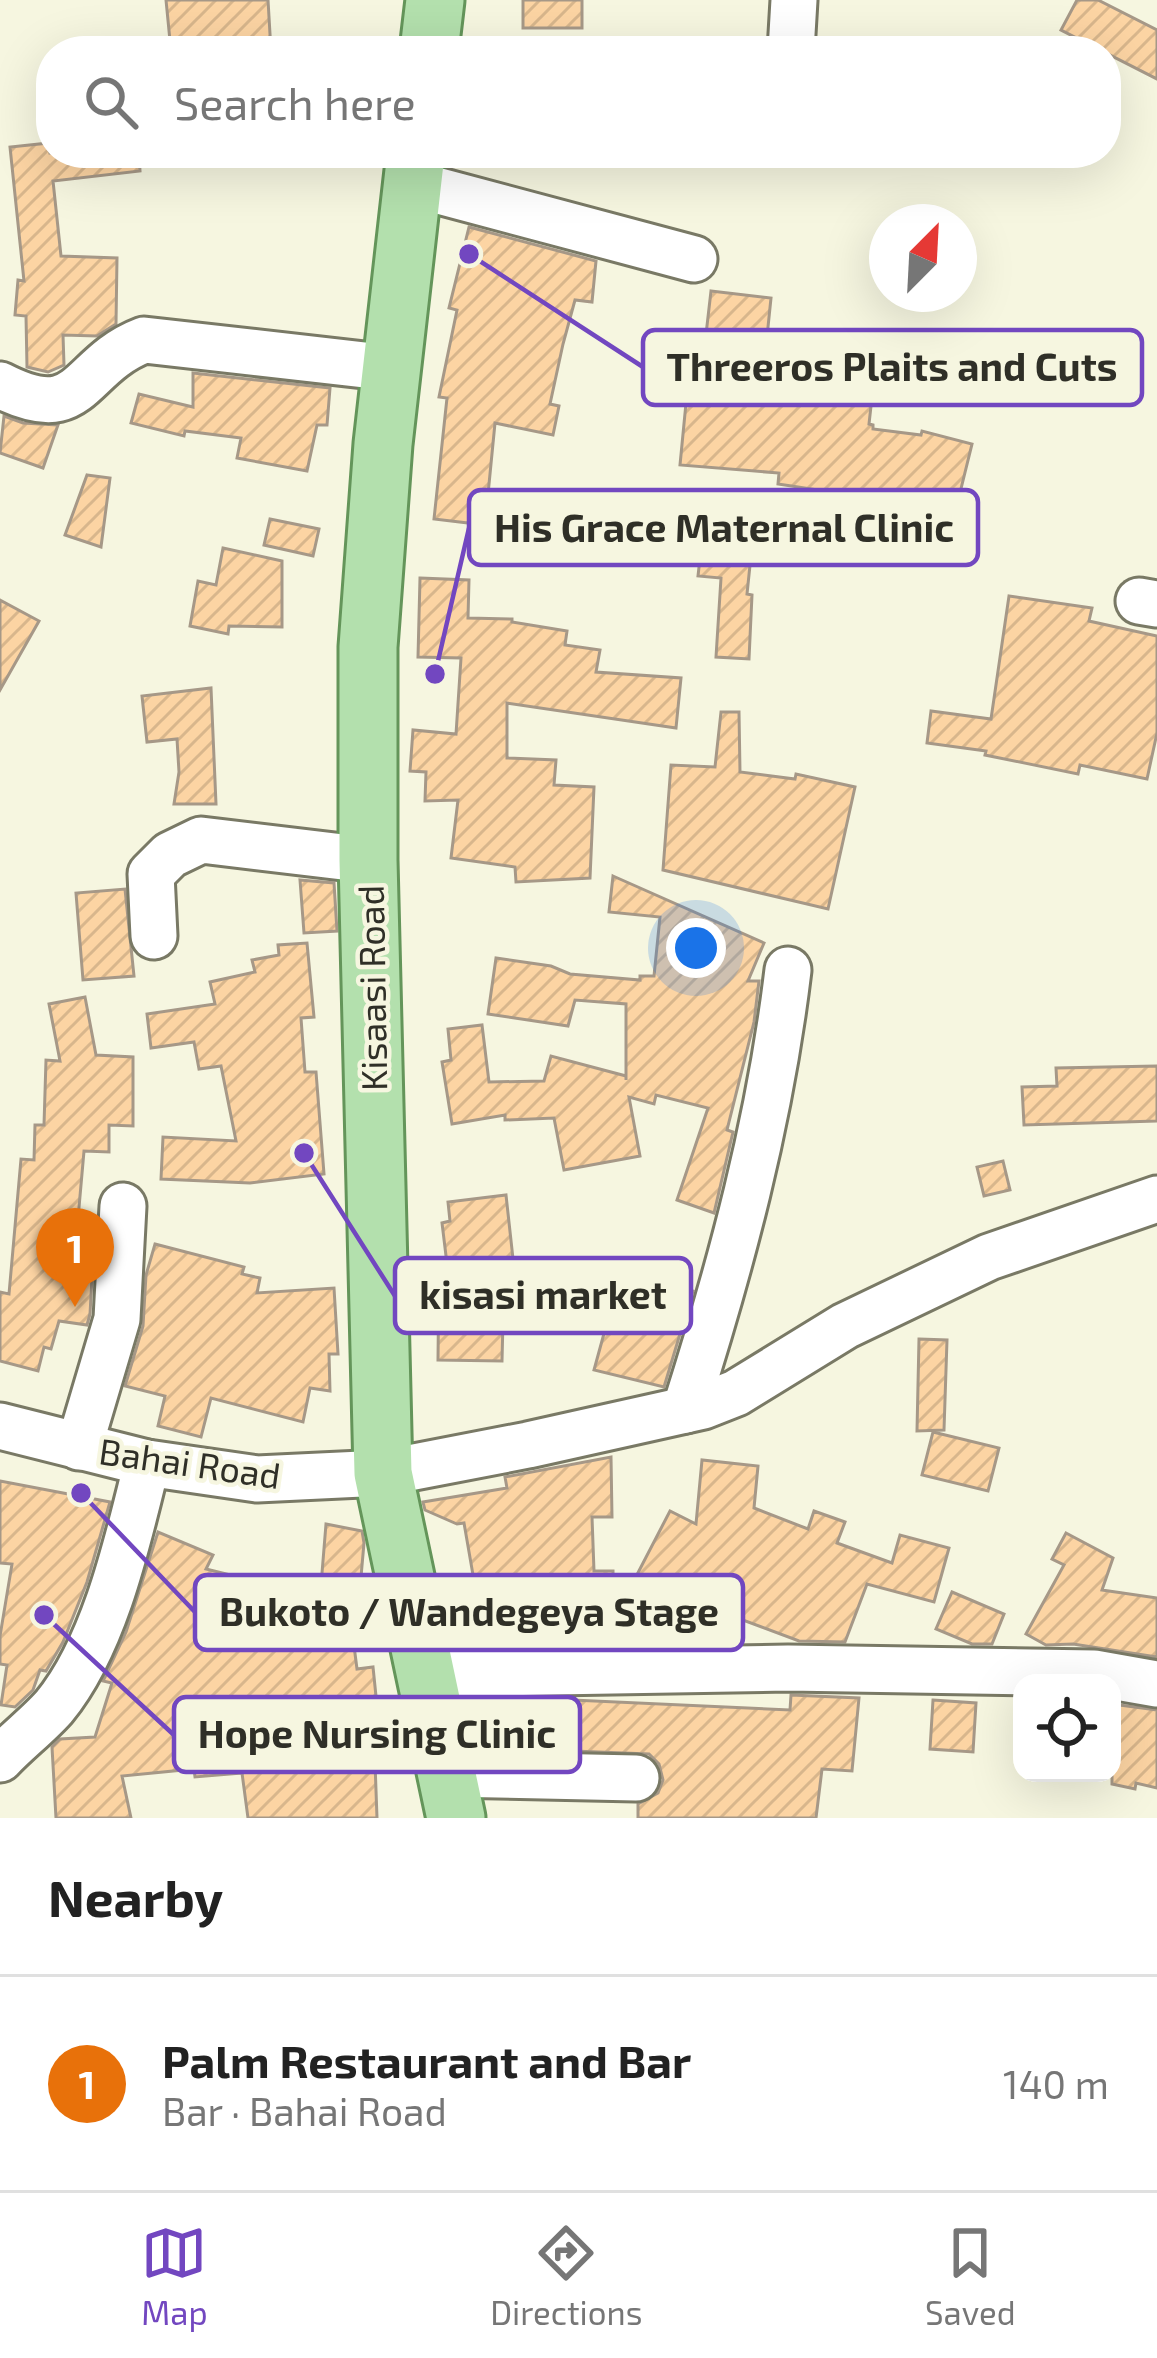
<!DOCTYPE html>
<html lang="en">
<head>
<meta charset="utf-8">
<style>
  :root { --surface:#fff; --page:#f6f6f6; --text:#222; --muted:#767676; --line:#e0e0e0; --accent:#7247c0 }
  body { margin:0; font-family:"Exo 2",sans-serif; background:var(--page); color:var(--text) }
  .controls { position:absolute; right:36px; bottom:36px; display:grid; overflow:hidden; border-radius:24px; box-shadow:0 12px 48px #0002 }
  .controls button { width:108px; height:108px; display:grid; place-items:center; padding:0; border:0; border-bottom:3px solid var(--line); background:var(--surface); color:var(--text); font:60px sans-serif }
  .compass { position:absolute; left:869px; top:204px; width:108px; height:108px; border-radius:50%; background:var(--surface); box-shadow:0 12px 48px #0002; rotate:24deg }
  .you { position:absolute; left:696px; top:948px; width:42px; height:42px; margin:-30px; border:9px solid #fff; border-radius:50%; background:#1a73e8; box-shadow:0 0 0 18px #1a73e833 }
  .badge { display:grid; place-items:center; width:78px; height:78px; border-radius:50%; background:var(--accent); color:#fff; font-size:39px; font-weight:700 }
  .pin { position:absolute; translate:-50% -99px; filter:drop-shadow(0 3px 6px #0008) }
  .pin::after { content:''; position:absolute; top:63px; width:42px; height:36px; background:inherit; clip-path:polygon(0 0,100% 0,50% 100%) }
  .list { margin:0; padding:0; list-style:none }
  h2 { display:flex; justify-content:space-between; align-items:center; height:156px; margin:0; padding:0 48px; font-size:51px }
  h2 small { font-size:39px; font-weight:400; color:var(--muted) }
  .list li { display:grid; grid-template-columns:78px 1fr auto; gap:36px; align-items:center; box-sizing:border-box; height:216px; padding:0 48px; border-top:3px solid var(--line) }
  .list b { display:block; font-size:45px; white-space:nowrap }
  .list p { margin:0; font-size:39px; white-space:nowrap; color:var(--muted) }
  .list em { font-size:39px; font-style:normal; color:var(--muted) }
  .icon { flex:none; width:66px; height:66px; fill:none; stroke:currentColor; stroke-width:2; stroke-linecap:round; stroke-linejoin:round }
  .map { position:relative; flex:none; width:1157px; height:1818px; overflow:hidden }
  .search { position:absolute; background:var(--surface); box-shadow:0 12px 48px #0002; left:36px; right:36px; top:36px; height:132px; display:flex; align-items:center; gap:30px; box-sizing:border-box; padding:0 42px; border-radius:48px; color:var(--muted); font-size:45px }
  .sheet { height:372px; background:var(--surface) }
  nav { display:flex; justify-content:space-around; align-items:center; box-sizing:border-box; height:168px; border-top:3px solid var(--line); background:var(--surface); font-size:33px; color:var(--muted) }
  nav a { display:grid; justify-items:center; gap:6px }
  nav .on { color:var(--accent) }
  .map>svg:first-child { display:block }
  .building { fill:url(#building-hatch); stroke:#a69887; stroke-width:3 }
  .lines { fill:none; stroke-linecap:round; stroke-linejoin:round }
  .minor-casing { stroke:#797965; stroke-width:51 }
  .major-casing { stroke:#64955a; stroke-width:63 }
  .minor { stroke:#fff; stroke-width:45 }
  .major { stroke:#b3e0ad; stroke-width:57 }
  .labels { text-anchor:middle; dominant-baseline:central; stroke-width:9; stroke-linejoin:round; paint-order:stroke }
  .street-label { font-size:36px; fill:#2f2f27; stroke:#f6f6e0 }
  .leader { fill:none; stroke:#7247c0; stroke-width:4.5 }
  .callout-dot { fill:#7247c0; stroke:#f6f6e0; stroke-width:4.5 }
  .callout { fill:#f6f6e0; stroke:#7247c0; stroke-width:4.5 }
  .callout-label { font-size:39px; text-anchor:middle; font-weight:bold; fill:#2f2f27 }
</style>
</head>
<body>
<div class="map">
<svg width="1157" height="1818" viewBox="0 0 1157 1818">
  <defs>
    <pattern id="building-hatch" width="6" height="6" patternUnits="userSpaceOnUse" patternTransform="scale(3)"><rect width="6" height="6" fill="#fcd4a3"/><path d="M-1 1l2-2M0 6l6-6M5 7l2-2" fill="none" stroke="#d8b68c"/></pattern>
  </defs>
  <rect width="100%" height="100%" fill="#f6f6e0"/>
  <!-- building -->
  <g class="building">
    <polygon points="166,0 268,0 271,51 171,51"/>
    <rect x="523" y="0" width="59" height="28"/>
    <polygon points="1077,0 1098,0 1157,30 1157,79 1061,30"/>
    <polygon points="49,143 50,153 139,153 140,171 53,181 61,256 117,258 116,324 97,336 63,335 64,365 48,372 27,367 26,316 15,315 18,280 24,281 10,147"/>
    <polygon points="469,227 596,261 592,302 575,300 563,344 550,404 559,406 553,435 495,423 485,525 434,519 447,398 439,397 457,310 449,308"/>
    <polygon points="711,291 771,298 762,385 815,387 820,345 877,352 869,424 873,425 873,429 921,435 922,431 972,444 953,521 898,508 897,514 868,510 869,504 817,497 818,490 778,484 779,473 680,465 686,403 698,404"/>
    <polygon points="193,373 330,388 327,425 317,425 307,471 237,458 241,438 185,431 184,436 131,423 139,394 193,407"/>
    <polygon points="4,416 23,423 58,425 43,468 0,453"/>
    <polygon points="87,475 110,478 101,547 65,535"/>
    <polygon points="270,519 319,529 313,556 264,545"/>
    <polygon points="702,541 752,546 747,594 752,595 749,659 716,657 721,578 698,576"/>
    <polygon points="223,548 282,561 282,627 229,626 228,634 190,626 198,581 216,585"/>
    <polygon points="420,578 469,580 468,618 512,619 512,622 567,631 565,645 600,650 596,672 681,678 676,728 507,703 507,758 556,760 554,785 594,787 590,878 516,882 515,867 451,858 458,800 425,801 426,772 410,771 413,730 456,734 461,658 418,657"/>
    <polygon points="1009,596 1092,608 1089,621 1157,636 1157,733 1147,779 1080,765 1078,774 985,755 986,751 927,743 931,711 991,719"/>
    <polygon points="0,600 39,621 0,690"/>
    <polygon points="211,688 216,804 174,804 179,772 177,739 147,742 142,696"/>
    <polygon points="721,712 739,712 740,772 795,779 796,774 855,787 828,909 663,870 671,765 715,767"/>
    <polygon points="613,876 764,943 748,981 759,981 754,1022 727,1130 733,1132 714,1213 677,1200 708,1108 656,1095 654,1104 629,1097 640,1156 564,1170 554,1118 505,1120 505,1115 452,1124 442,1062 451,1060 448,1029 482,1025 489,1082 544,1081 551,1056 626,1076 626,1080 626,1004 575,1000 568,1026 488,1014 496,958 551,966 570,974 640,980 640,976 654,976 660,917 609,912"/>
    <polygon points="300,880 334,883 337,931 304,933"/>
    <polygon points="125,889 134,976 83,980 76,893"/>
    <polygon points="307,943 314,1017 301,1018 305,1072 316,1072 324,1174 250,1183 161,1179 163,1137 236,1141 221,1066 199,1069 194,1042 151,1048 147,1014 215,1004 210,982 255,972 252,960 279,955 278,945"/>
    <polygon points="85,997 96,1055 133,1057 133,1126 109,1125 109,1152 84,1151 73,1275 92,1278 90,1314 87,1325 59,1321 51,1349 44,1347 38,1371 0,1361 0,1292 9,1294 21,1159 34,1160 35,1125 44,1125 46,1060 60,1061 49,1004"/>
    <polygon points="1157,1066 1157,1121 1024,1125 1022,1087 1057,1086 1056,1068"/>
    <polygon points="1003,1161 1010,1190 984,1196 977,1167"/>
    <polygon points="506,1195 515,1277 595,1266 693,1291 664,1387 594,1370 611,1308 503,1321 502,1361 438,1360 439,1264 447,1264 442,1223 450,1221 448,1202"/>
    <polygon points="155,1244 244,1267 242,1274 260,1278 257,1293 334,1288 338,1354 329,1354 330,1391 310,1388 303,1422 211,1398 201,1437 158,1426 165,1396 125,1386 143,1326 146,1275"/>
    <polygon points="919,1339 947,1340 944,1430 917,1431"/>
    <polygon points="933,1432 999,1448 988,1491 922,1475"/>
    <polygon points="611,1457 612,1517 592,1517 594,1571 613,1571 614,1619 670,1511 696,1524 702,1460 758,1466 754,1508 808,1529 814,1511 845,1522 837,1543 892,1563 900,1535 949,1548 934,1602 867,1584 845,1642 799,1641 700,1604 693,1628 684,1625 680,1643 644,1643 607,1637 607,1644 481,1646 481,1597 477,1598 464,1523 457,1524 425,1510 423,1502 507,1488 505,1477"/>
    <polygon points="0,1481 110,1502 87,1582 63,1642 46,1671 40,1670 33,1690 15,1707 1,1705 7,1665 0,1664 0,1636 12,1564 0,1563"/>
    <polygon points="326,1524 362,1531 364,1543 361,1577 345,1576 357,1669 373,1667 380,1735 374,1735 377,1818 248,1818 242,1773 195,1777 194,1769 122,1776 131,1818 56,1818 52,1747 60,1739 95,1737 112,1683 103,1681 126,1632 158,1532 213,1555 206,1569 267,1584 265,1597 319,1610"/>
    <polygon points="1066,1533 1113,1558 1102,1590 1157,1598 1157,1657 1073,1644 1046,1645 1026,1634 1064,1565 1052,1559"/>
    <polygon points="952,1592 1004,1614 992,1644 972,1644 936,1629"/>
    <polygon points="791,1695 859,1698 852,1771 822,1769 816,1818 638,1818 638,1804 658,1793 663,1780 659,1764 649,1754 522,1749 524,1724 551,1699 790,1710"/>
    <polygon points="933,1700 976,1703 973,1752 930,1749"/>
    <polygon points="1112,1704 1157,1710 1157,1788 1136,1783 1135,1789 1112,1784"/>
  </g>
  <g class="lines">
    <!-- minor casing -->
    <g class="minor-casing">
      <g id="minor">
        <polyline points="791,51 794,0"/>
        <polyline points="413,184 694,259"/>
        <path d="M0,385C84,428 76,366 144,340L391,368"/>
        <polyline points="1139,601 1157,604"/>
        <polyline points="154,936 151,874 170,855 201,840 368,860"/>
        <path d="M685,1410C731,1266 770,1121 788,970"/>
        <polyline points="0,1426 147,1463 257,1479 383,1473 528,1445 703,1406 736,1393 845,1326 989,1257 1157,1199"/>
        <polyline points="79,1447 117,1319 123,1206"/>
        <polyline points="425,1674 788,1668 1094,1673 1157,1684"/>
        <path d="M0,1759C17,1741 38,1725 54,1707C105,1645 128,1540 147,1463"/>
        <polyline points="447,1774 636,1778"/>
      </g>
    </g>
    <!-- major casing -->
    <g class="major-casing">
      <g id="major">
        <polyline points="429,51 435,0"/>
        <polyline points="416,153 383,444 368,647 368,860 383,1473 456,1818"/>
      </g>
    </g>
    <!-- minor -->
    <use href="#minor" class="minor"/>
    <!-- major -->
    <use href="#major" class="major"/>
  </g>
  <g class="labels">
    <!-- street labels -->
    <g class="street-label">
      <text transform="translate(371 988) rotate(-91)">Kisaasi Road</text>
      <text transform="translate(190 1462) rotate(8)">Bahai Road</text>
    </g>
  </g>
  <!-- callouts -->
  <path class="leader" d="M469 254L643 367M435 674L469 528M304 1153L395 1296M81 1493L195 1612M44 1615L174 1735"/>
  <g class="callout-dot">
    <circle cx="469" cy="254" r="12"/>
    <circle cx="435" cy="674" r="12"/>
    <circle cx="304" cy="1153" r="12"/>
    <circle cx="81" cy="1493" r="12"/>
    <circle cx="44" cy="1615" r="12"/>
  </g>
  <g class="callout">
    <rect x="643" y="330" width="499" height="75" rx="12"/>
    <rect x="469" y="490" width="509" height="75" rx="12"/>
    <rect x="395" y="1258" width="296" height="75" rx="12"/>
    <rect x="195" y="1575" width="548" height="75" rx="12"/>
    <rect x="174" y="1697" width="406" height="75" rx="12"/>
  </g>
  <g class="callout-label">
    <text x="892" y="381">Threeros Plaits and Cuts</text>
    <text x="724" y="542">His Grace Maternal Clinic</text>
    <text x="543" y="1309">kisasi market</text>
    <text x="469" y="1626">Bukoto / Wandegeya Stage</text>
    <text x="377" y="1748">Hope Nursing Clinic</text>
  </g>
</svg>
<div class="controls">
<button><svg class="icon" aria-label="locate" viewBox="0 0 24 24"><circle cx="12" cy="12" r="6"/><path d="M12 2v4M12 18v4M2 12h4M18 12h4"/></svg></button>
</div>
<svg class="compass" viewBox="-18 -18 36 36"><path d="M0-13l5 13h-10z" fill="#e53935"/><path d="M0 13l5-13h-10z" fill="#767676"/></svg>
<div class="you"></div>
<div class="pin badge" style="left:75px;top:1307px;background:#e8710a">1</div>
<div class="search"><svg class="icon" aria-label="search" viewBox="0 0 24 24"><circle cx="10" cy="10" r="6"/><path d="M15 15l6 6"/></svg>Search here</div>
</div>
<section class="sheet">
<h2>Nearby<small></small></h2>
<ul class="list">
<li><span class="badge" style="background:#e8710a">1</span><div><b>Palm Restaurant and Bar</b><p>Bar · Bahai Road</p></div><em>140 m</em></li>
</ul>
</section>
<nav>
<a class="on"><svg class="icon" aria-label="map" viewBox="0 0 24 24"><path d="M3 6l6-2 6 2 6-2v14l-6 2-6-2-6 2zM9 4v14M15 6v14"/></svg>Map</a>
<a><svg class="icon" aria-label="directions" viewBox="0 0 24 24"><path d="M12 3l9 9-9 9-9-9zM9 14v-3h6M13 9l2 2-2 2"/></svg>Directions</a>
<a><svg class="icon" aria-label="saved" viewBox="0 0 24 24"><path d="M7 4h10v16l-5-4-5 4z"/></svg>Saved</a>
</nav>
</body>
</html>
